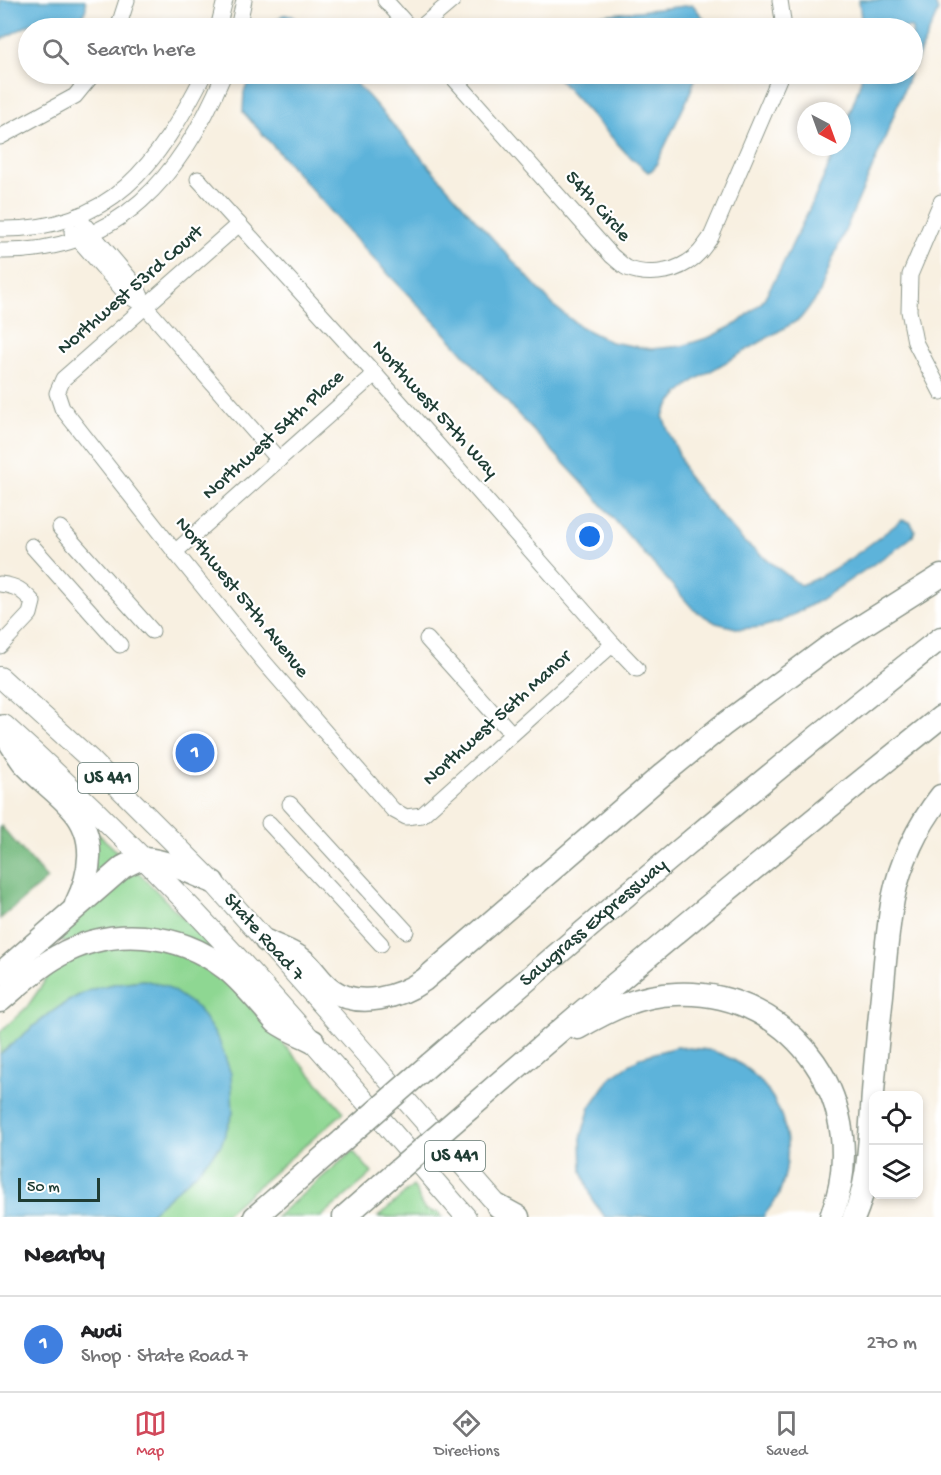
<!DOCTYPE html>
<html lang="en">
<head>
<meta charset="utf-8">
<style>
  :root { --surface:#fff; --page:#f2f2f2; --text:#202124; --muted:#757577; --line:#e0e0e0; --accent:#d1495b }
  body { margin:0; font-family:"Gochi Hand",sans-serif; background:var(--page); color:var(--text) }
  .controls { position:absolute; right:18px; bottom:18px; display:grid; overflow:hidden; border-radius:12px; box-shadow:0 3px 9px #0003 }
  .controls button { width:54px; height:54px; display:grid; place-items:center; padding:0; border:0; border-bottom:2px solid var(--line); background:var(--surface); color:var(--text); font:30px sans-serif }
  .compass { position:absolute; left:797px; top:102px; width:54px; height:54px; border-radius:50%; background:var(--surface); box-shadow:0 3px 9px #0003; rotate:139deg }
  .scale { position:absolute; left:18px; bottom:15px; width:82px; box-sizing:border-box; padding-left:6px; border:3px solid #1f3d34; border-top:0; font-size:16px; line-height:21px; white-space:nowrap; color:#1f3d34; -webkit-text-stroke:4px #fff; paint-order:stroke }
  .you { position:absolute; left:590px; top:537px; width:21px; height:21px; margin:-15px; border:4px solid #fff; border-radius:50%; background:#1a73e8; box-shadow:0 0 0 9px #1a73e833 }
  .badge { display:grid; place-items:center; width:39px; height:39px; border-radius:50%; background:var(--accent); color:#fff; font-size:20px; font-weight:700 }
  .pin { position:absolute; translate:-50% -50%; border:3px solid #fff; box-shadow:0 2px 6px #0006 }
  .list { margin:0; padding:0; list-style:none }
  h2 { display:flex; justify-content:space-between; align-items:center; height:78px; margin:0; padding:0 24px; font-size:26px }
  h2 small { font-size:20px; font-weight:400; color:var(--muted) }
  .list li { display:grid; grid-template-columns:39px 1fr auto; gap:18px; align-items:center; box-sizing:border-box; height:96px; padding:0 24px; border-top:2px solid var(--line) }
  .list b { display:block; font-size:22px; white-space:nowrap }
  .list p { margin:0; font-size:20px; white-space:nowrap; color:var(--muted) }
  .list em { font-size:20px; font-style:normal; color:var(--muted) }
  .icon { flex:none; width:33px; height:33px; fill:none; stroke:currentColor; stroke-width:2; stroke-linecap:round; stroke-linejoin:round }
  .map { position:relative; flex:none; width:941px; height:1217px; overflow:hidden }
  .search { position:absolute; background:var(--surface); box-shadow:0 3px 9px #0003; left:18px; right:18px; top:18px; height:66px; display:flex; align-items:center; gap:15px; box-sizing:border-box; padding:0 21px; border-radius:33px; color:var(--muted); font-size:22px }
  .sheet { height:174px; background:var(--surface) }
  nav { display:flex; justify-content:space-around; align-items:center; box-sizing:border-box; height:84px; border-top:2px solid var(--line); background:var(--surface); font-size:16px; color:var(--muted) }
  nav a { display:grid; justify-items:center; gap:3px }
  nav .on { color:var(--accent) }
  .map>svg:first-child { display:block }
  .green { fill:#8ed792; stroke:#568a63; stroke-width:1.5 }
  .forest { fill:#72b87c; stroke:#487a58; stroke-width:1.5 }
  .water { fill:#5db3da; stroke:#3e7887; stroke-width:1.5 }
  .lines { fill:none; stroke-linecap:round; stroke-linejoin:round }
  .minor-casing { stroke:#8c968a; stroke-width:17 }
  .major-casing { stroke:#8c968a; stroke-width:22 }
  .highway-casing { stroke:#8c968a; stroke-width:25 }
  .minor { stroke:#fff; stroke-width:15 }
  .major { stroke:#fff; stroke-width:20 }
  .highway { stroke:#fff; stroke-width:22 }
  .highway-bridge-casing { stroke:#8c968a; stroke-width:25; stroke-linecap:butt }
  .highway-bridge { stroke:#fff; stroke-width:22 }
  .labels { text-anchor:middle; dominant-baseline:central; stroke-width:4.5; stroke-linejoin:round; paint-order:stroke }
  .shield { fill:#fff; stroke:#627771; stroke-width:1.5 }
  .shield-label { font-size:18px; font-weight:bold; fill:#1f3d34 }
  .street-label { font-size:20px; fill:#1f3d34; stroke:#fff }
</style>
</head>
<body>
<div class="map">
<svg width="941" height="1217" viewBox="0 0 941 1217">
  <rect width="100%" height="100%" fill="#fff"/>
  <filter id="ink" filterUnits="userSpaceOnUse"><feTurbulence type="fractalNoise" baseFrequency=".0167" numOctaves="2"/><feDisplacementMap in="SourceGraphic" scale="12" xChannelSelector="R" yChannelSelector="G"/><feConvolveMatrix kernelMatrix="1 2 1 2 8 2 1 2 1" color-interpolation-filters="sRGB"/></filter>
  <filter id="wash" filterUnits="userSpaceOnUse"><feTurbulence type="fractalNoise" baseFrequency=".008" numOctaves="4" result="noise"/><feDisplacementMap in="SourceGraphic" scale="24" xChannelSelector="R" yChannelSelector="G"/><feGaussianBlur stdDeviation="1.35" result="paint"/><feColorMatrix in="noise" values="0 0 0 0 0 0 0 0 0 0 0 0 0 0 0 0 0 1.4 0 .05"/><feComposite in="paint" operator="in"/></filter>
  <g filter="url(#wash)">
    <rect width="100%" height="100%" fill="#f8f0e1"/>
    <!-- green -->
    <g class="green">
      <polygon points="93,829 122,856 94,880"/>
      <polygon points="137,871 218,954 211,952 63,942 56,934 119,881"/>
      <path d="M138,941L197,959L195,964L209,970L233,987L344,1112L222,1217H146L195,1174L220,1145L233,1113L144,980C126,982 105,984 88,991C55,1005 28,1032 0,1054V1032L27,1007L58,962Z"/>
      <polygon points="353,1151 372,1173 367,1178 321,1217 276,1217"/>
      <path d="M413,1186C423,1197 415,1212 438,1212L442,1217H378Z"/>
    </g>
    <!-- forest -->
    <polygon class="forest" points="1,826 47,879 0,919 0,827"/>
    <!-- water -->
    <g class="water">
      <path d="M0,0H85C89,11 81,18 74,25L42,18L0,40Z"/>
      <polygon points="859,0 934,0 938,11 913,69 912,28 862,28"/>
      <polygon points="693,5 707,23 707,28 542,28 556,20"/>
      <polygon points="283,15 291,15 305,28 271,28 275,21"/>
      <path d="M252,74H347L369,97L474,218L555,307L581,327L611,342L651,349L682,346L710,337L738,323L762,302L779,272L815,197L837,147H842C842,122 858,99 862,74H910L883,143L831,263L819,295L800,319L695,380C681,391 670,400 663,416L669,433L678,452L686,474L701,493L744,542L800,585C834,574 873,542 902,520L910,522L915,530L913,536L899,547L820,600L782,621L762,627L740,629L716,623L694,610L618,524L592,493L525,422L446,334L368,253L243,112L244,92Z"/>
      <polygon points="554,74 697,74 688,98 654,169 648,172 626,153"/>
      <path d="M144,980L166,986L198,1008L219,1040L231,1074L233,1113L221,1145L195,1174L146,1217H0V1054C28,1032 55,1005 88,991C105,984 126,982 144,980Z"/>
      <path d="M676,1047C688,1048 702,1048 713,1051C774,1071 803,1134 779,1194C775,1202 768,1210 763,1217H605L593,1201L582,1171L581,1138L590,1107L611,1077L641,1057Z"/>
    </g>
  </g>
  <g filter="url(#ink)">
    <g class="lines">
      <!-- minor casing -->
      <g class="minor-casing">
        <g id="minor">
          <polyline points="385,0 410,28"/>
          <polyline points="780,0 784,28"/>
          <polyline points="118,28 127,0"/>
          <polyline points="218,28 225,0"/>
          <polyline points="238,28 244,0"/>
          <polyline points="420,28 453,0"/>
          <path d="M450,74L612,256C617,260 622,265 627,268C646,276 671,273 688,262C698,256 704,247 711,237L781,74"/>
          <polyline points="0,137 75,96 93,74"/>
          <polyline points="198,179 375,374 613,644 637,669"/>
          <polyline points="941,202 910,275 909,311 915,342 941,392"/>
          <polyline points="77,216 137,287 145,306 279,460"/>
          <polyline points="239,224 63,379 57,393 62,408 175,552 264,662 393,810 406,817 422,815 613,644"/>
          <path d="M0,229C111,231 158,164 204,74"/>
          <polyline points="72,232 127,295 145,306"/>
          <path d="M0,251C119,253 182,175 224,74"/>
          <polyline points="60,528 152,631"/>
          <polyline points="32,546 120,645"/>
          <polyline points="175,552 375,374"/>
          <path d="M0,584C17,586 22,590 33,602L30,614L0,646"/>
          <polyline points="427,639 512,734"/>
          <polyline points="290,804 406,931"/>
          <polyline points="269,823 381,944"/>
        </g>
      </g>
      <!-- major casing -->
      <g class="major-casing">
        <g id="major">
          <polyline points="0,677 91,760 213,882 336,1020 507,1216"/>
          <path d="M4,725C86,799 164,877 238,958C316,1043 390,1130 466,1217"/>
        </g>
      </g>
      <!-- highway casing -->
      <g class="highway-casing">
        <g id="highway">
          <path d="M0,727C8,739 15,751 23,762C38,779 58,792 73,810C97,837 91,874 76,904"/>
          <path d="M266,941C277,947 294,952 303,960C314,969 320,982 332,990C359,1009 400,997 424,980L662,775L722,726L827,648L941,576"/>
          <path d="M0,974L123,867C129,864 137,859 145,859C166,860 193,874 213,882"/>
          <path d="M0,1001C18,986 36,968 58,956C110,926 178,931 226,969C240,980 252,995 264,1008C268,1013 272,1018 276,1022C287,1030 301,1035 313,1041"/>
          <path d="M578,1028C609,1010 639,995 676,994C796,989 874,1107 831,1217"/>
          <path id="s1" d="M430,1064C597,919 766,775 941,638"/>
          <path d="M469,1109C623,975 781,845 941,717"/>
          <polyline points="498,1206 518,1217"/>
          <polyline points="255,1217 343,1140"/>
          <polyline points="344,1217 382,1184"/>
          <path d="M854,1217C869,1182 869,1146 872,1109C874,1071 878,1033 882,995C885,963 887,931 893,899C900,863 918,825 941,796"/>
        </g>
      </g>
      <!-- minor -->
      <use href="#minor" class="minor"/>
      <!-- major -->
      <use href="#major" class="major"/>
      <!-- highway -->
      <use href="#highway" class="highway"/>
      <!-- highway-bridge casing -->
      <g class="highway-bridge-casing">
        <g id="highway-bridge">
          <polyline points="343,1140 430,1064"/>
          <polyline points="382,1184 469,1109"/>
        </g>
      </g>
      <!-- highway-bridge -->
      <use href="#highway-bridge" class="highway-bridge"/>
    </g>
  </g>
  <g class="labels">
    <!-- shield labels -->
    <g class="shield">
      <rect x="78" y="763" width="60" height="30" rx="4.5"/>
      <rect x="425" y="1141" width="60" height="30" rx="4.5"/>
    </g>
    <g class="shield-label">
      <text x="108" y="778">US 441</text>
      <text x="455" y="1156">US 441</text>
    </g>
    <!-- street labels -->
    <g class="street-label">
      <text transform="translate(597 207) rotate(48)">54th Circle</text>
      <text transform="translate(131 291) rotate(-41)">Northwest 53rd Court</text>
      <text transform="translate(434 410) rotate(48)">Northwest 57th Way</text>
      <text transform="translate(274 436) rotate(-42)">Northwest 54th Place</text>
      <text transform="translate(241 598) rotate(51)">Northwest 57th Avenue</text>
      <text transform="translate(498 719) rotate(-42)">Northwest 56th Manor</text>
      <text stroke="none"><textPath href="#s1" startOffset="216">Sawgrass Expressway</textPath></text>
      <text transform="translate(263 938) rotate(48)">State Road 7</text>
    </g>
  </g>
</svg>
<div class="controls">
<button><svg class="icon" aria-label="locate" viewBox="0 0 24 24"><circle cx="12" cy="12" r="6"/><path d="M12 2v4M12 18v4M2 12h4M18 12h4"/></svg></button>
<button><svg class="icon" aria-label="layers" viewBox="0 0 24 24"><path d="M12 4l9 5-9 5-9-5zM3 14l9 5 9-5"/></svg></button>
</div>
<svg class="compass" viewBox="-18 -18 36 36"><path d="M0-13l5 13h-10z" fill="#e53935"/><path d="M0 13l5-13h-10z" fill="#757577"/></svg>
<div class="scale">50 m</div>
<div class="you"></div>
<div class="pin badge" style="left:195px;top:753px;background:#3f7fe0">1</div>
<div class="search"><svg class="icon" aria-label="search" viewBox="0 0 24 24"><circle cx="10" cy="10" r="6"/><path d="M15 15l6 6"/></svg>Search here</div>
</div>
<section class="sheet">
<h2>Nearby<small></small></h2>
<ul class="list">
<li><span class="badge" style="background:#3f7fe0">1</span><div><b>Audi</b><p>Shop · State Road 7</p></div><em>270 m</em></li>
</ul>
</section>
<nav>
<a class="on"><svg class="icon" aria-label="map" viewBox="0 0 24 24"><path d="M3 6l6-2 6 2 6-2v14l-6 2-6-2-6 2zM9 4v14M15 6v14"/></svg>Map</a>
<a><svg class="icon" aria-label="directions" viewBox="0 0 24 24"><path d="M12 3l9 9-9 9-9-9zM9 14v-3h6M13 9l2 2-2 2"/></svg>Directions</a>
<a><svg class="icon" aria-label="saved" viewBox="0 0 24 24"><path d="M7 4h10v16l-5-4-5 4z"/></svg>Saved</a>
</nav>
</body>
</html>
